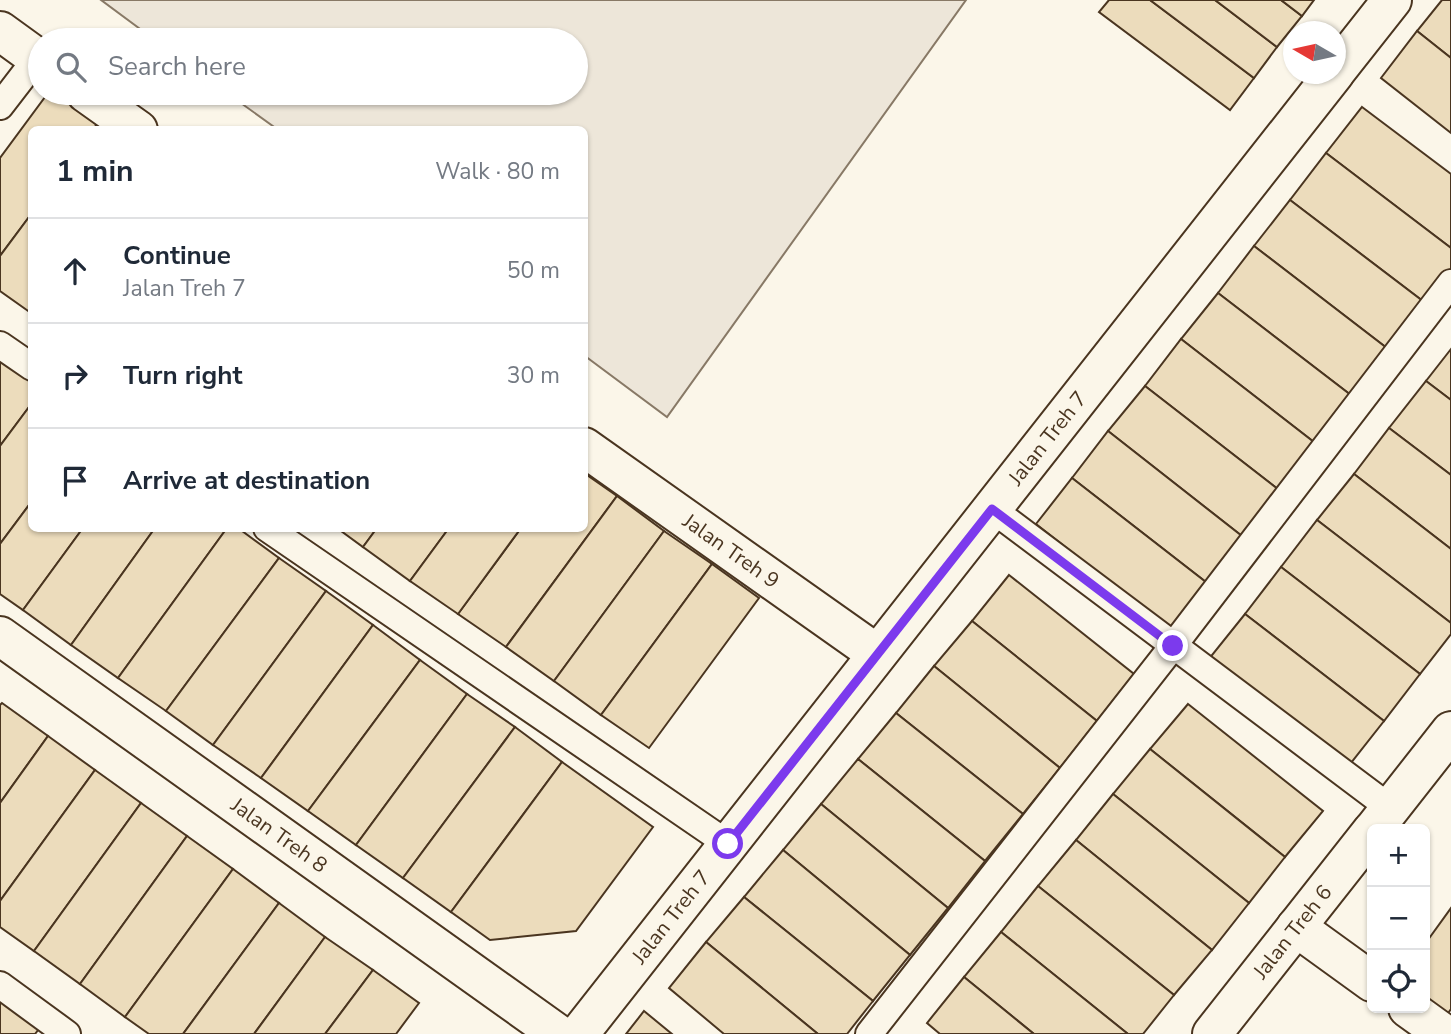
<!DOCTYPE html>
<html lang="en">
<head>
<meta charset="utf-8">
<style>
  :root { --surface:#fff; --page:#f6f6f7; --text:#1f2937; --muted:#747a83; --line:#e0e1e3 }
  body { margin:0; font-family:"Nunito Sans",sans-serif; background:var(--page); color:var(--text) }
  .controls { position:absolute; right:21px; bottom:21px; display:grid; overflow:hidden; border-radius:10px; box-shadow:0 2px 5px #0004 }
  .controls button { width:63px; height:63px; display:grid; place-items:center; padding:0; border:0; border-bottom:2px solid var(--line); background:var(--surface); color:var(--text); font:35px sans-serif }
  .compass { position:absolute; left:1283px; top:21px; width:63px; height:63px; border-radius:50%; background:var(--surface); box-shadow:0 2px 5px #0004; rotate:279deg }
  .stop { position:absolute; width:21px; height:21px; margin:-16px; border:5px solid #7c3aed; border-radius:50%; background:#fff }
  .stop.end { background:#7c3aed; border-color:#fff; box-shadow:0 2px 7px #0008 }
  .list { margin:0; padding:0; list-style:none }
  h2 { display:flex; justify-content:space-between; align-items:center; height:91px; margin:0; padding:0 28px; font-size:30px }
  h2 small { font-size:23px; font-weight:400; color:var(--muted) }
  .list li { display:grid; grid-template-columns:46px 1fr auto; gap:21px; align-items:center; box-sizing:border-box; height:105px; padding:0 28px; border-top:2px solid var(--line) }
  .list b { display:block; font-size:26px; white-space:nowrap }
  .list p { margin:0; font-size:23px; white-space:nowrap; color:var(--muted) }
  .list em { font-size:23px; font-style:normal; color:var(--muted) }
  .icon { flex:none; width:38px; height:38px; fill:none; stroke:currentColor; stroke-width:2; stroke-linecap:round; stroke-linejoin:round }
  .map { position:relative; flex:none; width:1451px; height:1034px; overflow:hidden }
  .search { position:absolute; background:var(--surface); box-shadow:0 2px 5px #0004; left:28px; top:28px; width:560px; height:77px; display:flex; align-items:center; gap:18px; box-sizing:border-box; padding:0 24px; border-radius:38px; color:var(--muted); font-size:26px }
  .panel { position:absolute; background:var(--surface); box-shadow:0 2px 5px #0004; left:28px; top:126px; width:560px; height:406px; border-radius:10px }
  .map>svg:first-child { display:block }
  .green { fill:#ede6d9; stroke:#887966; stroke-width:2 }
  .building { fill:#ecdcbc; stroke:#4a3520; stroke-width:2 }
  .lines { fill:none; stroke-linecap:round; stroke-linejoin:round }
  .lane-casing { stroke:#4a3520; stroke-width:30 }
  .street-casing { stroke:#4a3520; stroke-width:42 }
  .lane { stroke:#fbf6e9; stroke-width:26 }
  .street { stroke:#fbf6e9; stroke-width:38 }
  .route { stroke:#7c3aed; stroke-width:9 }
  .labels { text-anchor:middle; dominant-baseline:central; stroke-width:5; stroke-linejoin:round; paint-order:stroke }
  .street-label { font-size:21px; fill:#4a3520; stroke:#fbf6e9 }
</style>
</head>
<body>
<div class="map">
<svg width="1451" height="1034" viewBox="0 0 1451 1034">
  <rect width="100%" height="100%" fill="#fbf6e9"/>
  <!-- green -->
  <polygon class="green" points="101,0 966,0 667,417 585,356 584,130 277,129 227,93 576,93 576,40 155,40"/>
  <!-- building -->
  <g class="building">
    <polygon points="1109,0 1150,0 1254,78 1230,110 1099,12"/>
    <polygon points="1150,0 1215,0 1277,47 1254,78"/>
    <polygon points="1215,0 1281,0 1302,16 1277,47"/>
    <polygon points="1281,0 1314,0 1302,16"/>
    <polygon points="1442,0 1451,0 1451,58 1417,31"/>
    <polygon points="1417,31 1451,58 1451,133 1381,78"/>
    <polygon points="48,93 58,93 98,122 93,130 32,130 32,213 0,256 0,158"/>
    <polygon points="1362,107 1451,174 1451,248 1326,153"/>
    <polygon points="1326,153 1451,248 1451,275 1428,305 1290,200"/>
    <polygon points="1290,200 1428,305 1392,352 1254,246"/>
    <polygon points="32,213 32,312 31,313 0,291 0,256"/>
    <polygon points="1254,246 1392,352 1356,399 1218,293"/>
    <polygon points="1218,293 1356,399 1319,446 1181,339"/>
    <polygon points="1181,339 1319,446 1283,493 1145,386"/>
    <polygon points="1451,349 1451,400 1426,381"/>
    <polygon points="0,357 32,379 32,403 0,446"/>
    <polygon points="1426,381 1451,400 1451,475 1389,428"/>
    <polygon points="1145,386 1283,493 1247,540 1108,431"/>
    <polygon points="32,403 32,501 0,544 0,446"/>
    <polygon points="1389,428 1451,475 1451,549 1354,474"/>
    <polygon points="1108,431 1247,540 1211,586 1072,478"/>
    <polygon points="584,473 617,496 506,647 458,614 521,528 584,528"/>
    <polygon points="1354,474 1451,549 1451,623 1317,520"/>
    <polygon points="1072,478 1211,586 1175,633 1036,524"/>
    <polygon points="617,496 664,531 554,681 506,647"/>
    <polygon points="32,501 32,528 83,528 23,610 0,594 0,544"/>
    <polygon points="1317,520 1451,623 1451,634 1420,674 1281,567"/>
    <polygon points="83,528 155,528 71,645 23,610"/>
    <polygon points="155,528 227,528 118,678 71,645"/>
    <polygon points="227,528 238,528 279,558 166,711 118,678"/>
    <polygon points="337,528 377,528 363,547"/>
    <polygon points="377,528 449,528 410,581 363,547"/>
    <polygon points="449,528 521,528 458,614 410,581"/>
    <polygon points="664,531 712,564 601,715 554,681"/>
    <polygon points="279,558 326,591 213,745 166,711"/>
    <polygon points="712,564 759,598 649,748 601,715"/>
    <polygon points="1281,567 1420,674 1384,721 1245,614"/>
    <polygon points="1009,575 1134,674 1097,721 972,621"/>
    <polygon points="326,591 373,625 261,778 213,745"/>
    <polygon points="1245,614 1384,721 1347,768 1208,660"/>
    <polygon points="972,621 1097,721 1060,768 934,666"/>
    <polygon points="373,625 420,660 308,811 261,778"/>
    <polygon points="420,660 467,694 356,845 308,811"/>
    <polygon points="934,666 1060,768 1023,814 896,713"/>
    <polygon points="467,694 515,727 403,878 356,845"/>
    <polygon points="2,703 48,736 0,803 0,705"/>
    <polygon points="1188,704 1323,811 1285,857 1150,749"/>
    <polygon points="896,713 1023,814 985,861 858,759"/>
    <polygon points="515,727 562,762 451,912 403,878"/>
    <polygon points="48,736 95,770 0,901 0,803"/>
    <polygon points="1150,749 1285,857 1249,903 1113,794"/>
    <polygon points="858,759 985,861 948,908 821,804"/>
    <polygon points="562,762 653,827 576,931 490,940 451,912"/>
    <polygon points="95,770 141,803 34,951 0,927 0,901"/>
    <polygon points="1113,794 1249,903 1212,950 1076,840"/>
    <polygon points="141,803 187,836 80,984 34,951"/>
    <polygon points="821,804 948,908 910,955 783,850"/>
    <polygon points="187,836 233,869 125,1017 80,984"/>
    <polygon points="1076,840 1212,950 1174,995 1038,886"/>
    <polygon points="783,850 910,955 873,1001 744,897"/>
    <polygon points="233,869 279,903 183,1034 149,1034 125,1017"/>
    <polygon points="1038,886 1174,995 1143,1034 1128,1034 1001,932"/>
    <polygon points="744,897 873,1001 847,1034 818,1034 706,942"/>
    <polygon points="279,903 325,937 254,1034 183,1034"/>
    <polygon points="1451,908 1451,1009 1446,1016 1425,1000 1425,944"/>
    <polygon points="1001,932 1128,1034 1034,1034 964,977"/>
    <polygon points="325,937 373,970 325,1034 254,1034"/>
    <polygon points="706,942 818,1034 724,1034 669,988"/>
    <polygon points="373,970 419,1003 396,1034 325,1034"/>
    <polygon points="964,977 1034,1034 940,1034 927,1023"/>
    <polygon points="0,989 45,1021 35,1034 0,1034"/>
    <polygon points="644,1011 672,1034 626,1034"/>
  </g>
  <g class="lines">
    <!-- lane casing -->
    <g class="lane-casing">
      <g id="lane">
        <polyline points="0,106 37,58"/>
        <polyline points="0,345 32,367"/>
        <polyline points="992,509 1390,808"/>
        <polyline points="267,528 728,844"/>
        <polyline points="0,985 67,1034"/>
        <polyline points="869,1034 1173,646 1451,283"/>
      </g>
    </g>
    <!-- street casing -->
    <g class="street-casing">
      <g id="street">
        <polyline points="0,31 40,60"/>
        <polyline points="1336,71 1392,0"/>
        <polyline points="86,93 138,130"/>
        <path id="s1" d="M584,447L877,654"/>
        <path id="s2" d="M0,636L558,1034"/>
        <polyline points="1374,829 1451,731"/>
        <polyline points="1296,927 1372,982"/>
        <polyline points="1408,1008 1444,1034"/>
        <path id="s3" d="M579,1034L1334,74"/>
        <path id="s4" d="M1212,1034L1372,831"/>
      </g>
    </g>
    <!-- lane -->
    <use href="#lane" class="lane"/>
    <!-- street -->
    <use href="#street" class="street"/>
  </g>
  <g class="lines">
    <!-- route -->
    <polyline class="route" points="728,844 992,509 1173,646"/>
  </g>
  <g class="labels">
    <!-- street labels -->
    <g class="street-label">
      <text stroke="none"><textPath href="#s3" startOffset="758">Jalan Treh 7</textPath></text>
      <text stroke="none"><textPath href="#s1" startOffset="180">Jalan Treh 9</textPath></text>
      <text stroke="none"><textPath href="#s2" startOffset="343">Jalan Treh 8</textPath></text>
      <text stroke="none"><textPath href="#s3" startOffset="149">Jalan Treh 7</textPath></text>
      <text stroke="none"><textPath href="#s4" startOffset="130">Jalan Treh 6</textPath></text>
    </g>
  </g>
</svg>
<div class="controls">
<button>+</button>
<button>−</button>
<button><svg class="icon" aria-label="locate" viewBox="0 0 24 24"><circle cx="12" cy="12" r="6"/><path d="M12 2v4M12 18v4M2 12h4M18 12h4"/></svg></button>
</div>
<svg class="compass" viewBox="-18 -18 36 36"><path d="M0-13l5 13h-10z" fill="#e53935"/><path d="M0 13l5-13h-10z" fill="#747a83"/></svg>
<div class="stop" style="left:728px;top:844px"></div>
<div class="stop end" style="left:1173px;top:646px"></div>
<div class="search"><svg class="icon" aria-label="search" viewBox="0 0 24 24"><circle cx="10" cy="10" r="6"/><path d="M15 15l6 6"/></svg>Search here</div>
<section class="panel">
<h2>1 min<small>Walk · 80 m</small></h2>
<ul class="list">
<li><svg class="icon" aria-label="ahead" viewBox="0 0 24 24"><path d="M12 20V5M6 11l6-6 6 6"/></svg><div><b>Continue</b><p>Jalan Treh 7</p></div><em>50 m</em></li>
<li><svg class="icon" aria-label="right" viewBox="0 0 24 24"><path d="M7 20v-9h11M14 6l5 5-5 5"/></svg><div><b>Turn right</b></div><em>30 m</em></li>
<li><svg class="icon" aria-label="arrive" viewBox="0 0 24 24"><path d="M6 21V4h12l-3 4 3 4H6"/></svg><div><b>Arrive at destination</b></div></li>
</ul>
</section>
</div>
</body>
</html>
